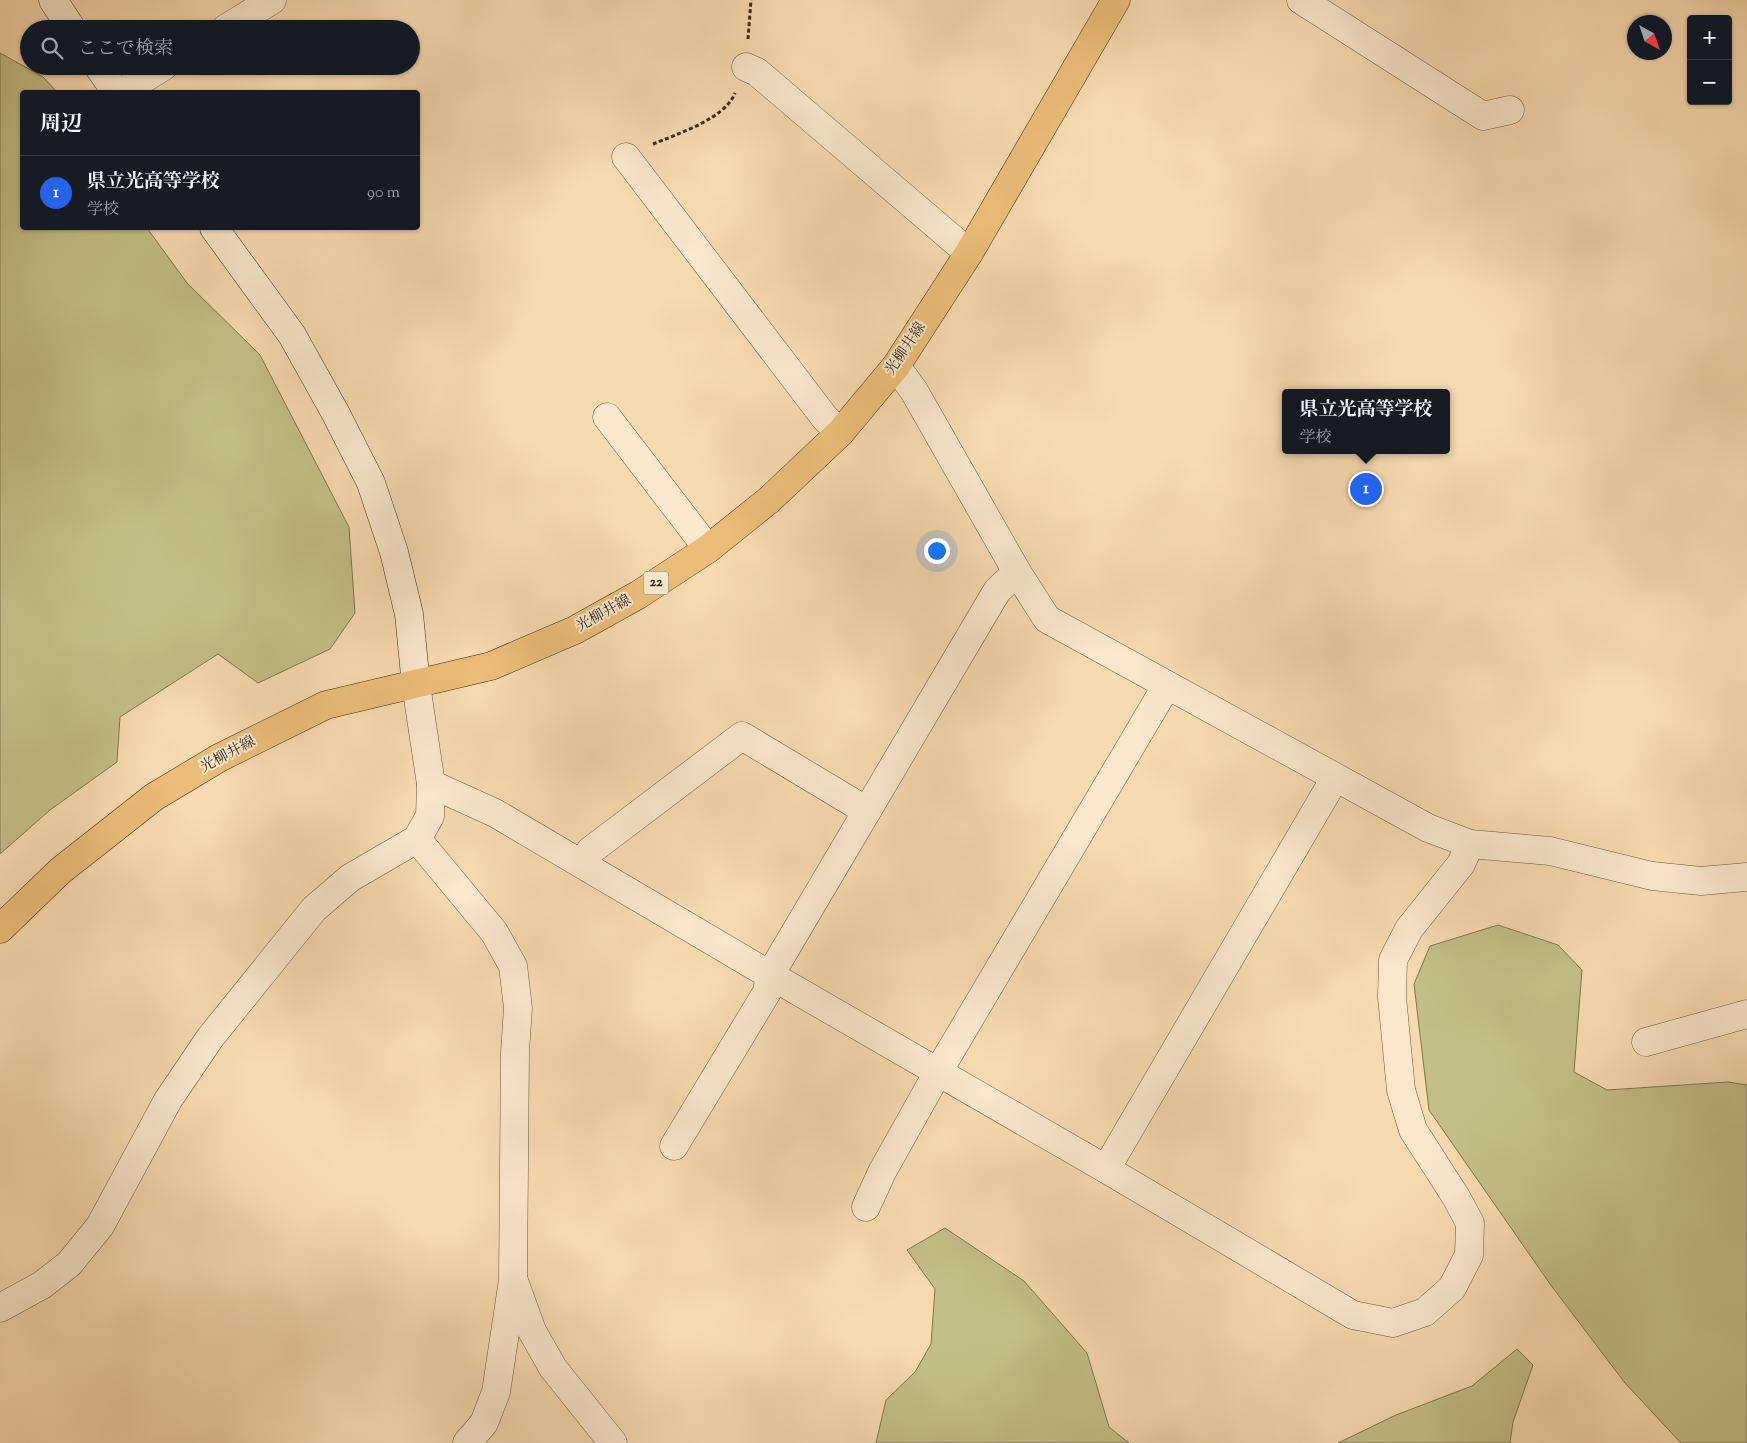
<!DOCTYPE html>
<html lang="ja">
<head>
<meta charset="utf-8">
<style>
  :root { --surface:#171b24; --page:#20242c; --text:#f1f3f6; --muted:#9ea1a6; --line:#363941; --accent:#2563eb }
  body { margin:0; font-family:"Sorts Mill Goudy","Noto Serif JP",serif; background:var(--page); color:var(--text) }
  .controls { position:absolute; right:15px; top:15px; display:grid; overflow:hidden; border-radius:5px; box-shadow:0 1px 4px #0004 }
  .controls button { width:45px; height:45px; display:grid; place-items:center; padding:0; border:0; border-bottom:1px solid var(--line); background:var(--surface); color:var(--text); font:25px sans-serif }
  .compass { position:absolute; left:1627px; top:15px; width:45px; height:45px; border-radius:50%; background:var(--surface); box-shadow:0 1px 4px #0004; rotate:140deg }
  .you { position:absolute; left:936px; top:550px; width:18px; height:18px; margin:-12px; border:4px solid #fff; border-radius:50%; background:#1a73e8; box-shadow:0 0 0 8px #1a73e833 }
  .badge { display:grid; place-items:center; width:32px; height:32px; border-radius:50%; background:var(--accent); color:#fff; font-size:16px; font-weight:700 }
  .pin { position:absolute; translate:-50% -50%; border:2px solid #fff; box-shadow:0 1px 5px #0006 }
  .popup { position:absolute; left:1282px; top:389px; width:168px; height:65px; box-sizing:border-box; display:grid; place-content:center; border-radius:5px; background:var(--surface); filter:drop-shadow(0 1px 4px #0005); font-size:16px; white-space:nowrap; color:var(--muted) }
  .popup b { font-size:19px; color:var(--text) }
  .popup::after { content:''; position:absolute; left:50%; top:100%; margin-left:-10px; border:10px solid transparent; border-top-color:var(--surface) }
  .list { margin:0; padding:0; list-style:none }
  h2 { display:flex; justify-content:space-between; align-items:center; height:65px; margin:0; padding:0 20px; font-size:21px }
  h2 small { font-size:16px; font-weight:400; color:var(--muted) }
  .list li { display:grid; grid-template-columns:32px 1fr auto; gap:15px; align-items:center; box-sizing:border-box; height:75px; padding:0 20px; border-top:1px solid var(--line) }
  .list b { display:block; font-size:19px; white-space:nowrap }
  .list p { margin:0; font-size:16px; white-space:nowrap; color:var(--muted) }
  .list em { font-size:16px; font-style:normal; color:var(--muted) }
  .icon { flex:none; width:28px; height:28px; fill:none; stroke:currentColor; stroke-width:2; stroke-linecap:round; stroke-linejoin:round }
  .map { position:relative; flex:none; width:1747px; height:1443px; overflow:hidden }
  .search { position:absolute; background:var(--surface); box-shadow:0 1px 4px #0004; left:20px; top:20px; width:400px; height:55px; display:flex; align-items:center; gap:12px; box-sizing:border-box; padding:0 18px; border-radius:28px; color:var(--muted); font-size:19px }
  .panel { position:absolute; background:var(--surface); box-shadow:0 1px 4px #0004; left:20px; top:90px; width:400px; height:140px; border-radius:5px }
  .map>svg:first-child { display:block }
  .green { fill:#c3be87; stroke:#7c7552 }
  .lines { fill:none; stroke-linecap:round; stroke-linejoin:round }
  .street-casing { stroke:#665842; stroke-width:29 }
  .secondary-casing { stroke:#362c1e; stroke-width:29 }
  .primary-casing { stroke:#362c1e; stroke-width:29 }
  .path { stroke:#362c1e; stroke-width:3; stroke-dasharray:4 2.5; stroke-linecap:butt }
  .street { stroke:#fae7cc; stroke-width:28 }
  .secondary { stroke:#fae7cc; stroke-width:28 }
  .primary { stroke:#ecbd78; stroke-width:28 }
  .labels { text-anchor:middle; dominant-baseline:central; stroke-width:4; stroke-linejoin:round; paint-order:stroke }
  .shield { fill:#fae7cc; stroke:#716452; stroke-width:1 }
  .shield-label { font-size:14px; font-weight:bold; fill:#362c1e }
  .street-label { font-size:15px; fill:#362c1e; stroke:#fae7cc }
</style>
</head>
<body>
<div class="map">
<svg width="1747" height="1443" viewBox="0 0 1747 1443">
  <rect width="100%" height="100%" fill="#f8dab0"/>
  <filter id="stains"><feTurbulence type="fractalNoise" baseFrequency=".004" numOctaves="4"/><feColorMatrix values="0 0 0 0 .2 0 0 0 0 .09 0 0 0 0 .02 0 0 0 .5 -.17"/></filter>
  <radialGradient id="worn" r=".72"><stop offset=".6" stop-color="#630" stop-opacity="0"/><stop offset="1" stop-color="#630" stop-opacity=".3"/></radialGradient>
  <!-- green -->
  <g class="green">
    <polygon points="0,53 43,77 57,92 22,92 22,228 147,228 187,283 260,355 349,527 355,613 330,649 258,683 218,654 120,717 117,762 50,810 0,854"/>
    <polygon points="1498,925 1558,945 1582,970 1574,1072 1607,1090 1728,1082 1747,1085 1747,1443 1681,1443 1625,1383 1550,1284 1429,1110 1414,984 1430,946"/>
    <polygon points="945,1228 1024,1281 1087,1353 1109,1427 1129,1443 876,1443 886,1400 915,1372 931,1344 935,1289 907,1250"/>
    <polygon points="1517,1349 1533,1365 1513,1422 1510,1443 1338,1443 1396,1415 1472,1386"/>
  </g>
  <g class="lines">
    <!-- street casing -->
    <g class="street-casing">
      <g id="street">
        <polyline points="1301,0 1483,116 1510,110"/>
        <polyline points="225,29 272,0"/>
        <polyline points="746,67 757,72 969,253"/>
        <polyline points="122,92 164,66"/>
        <polyline points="626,157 825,418 840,433"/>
        <polyline points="896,366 914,391 1017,572 1047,619 1428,828 1470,844 1550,851 1652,876 1701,881 1747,877"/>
        <polyline points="607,417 708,549"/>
        <polyline points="431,784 495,813 770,975 1106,1169 1353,1315 1393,1323 1425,1312 1452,1288 1469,1255 1470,1223 1456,1197 1413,1130 1401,1090 1392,997 1393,960 1409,929 1461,864 1470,844"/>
        <polyline points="417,839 494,932 513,966 518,1008 515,1052 513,1280 496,1392 484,1423 467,1443"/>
        <polyline points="584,865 590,851 742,736 867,811"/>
        <polyline points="1646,1042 1747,1014"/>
        <polyline points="674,1146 767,992 770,975 997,591 1017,572"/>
        <polyline points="1106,1169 1335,778"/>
        <polyline points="866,1207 882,1172 938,1072 1167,685"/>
        <polyline points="514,1281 532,1331 553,1368 613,1443"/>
        <polyline points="0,1308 42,1285 69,1264 100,1226 168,1100 210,1038 314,909 350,878 417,839 430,816 431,784 416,685"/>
      </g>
    </g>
    <!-- secondary casing -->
    <g class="secondary-casing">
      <g id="secondary">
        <polyline points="53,0 72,29"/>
        <polyline points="98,66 116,92"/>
        <polyline points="214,228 292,335 336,414 371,483 394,552 409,614 416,685"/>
      </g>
    </g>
    <!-- primary casing -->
    <g class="primary-casing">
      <polyline id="primary" points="0,929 60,871 154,797 219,758 326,705 491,666 575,630 638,595 708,549 769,500 840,433 896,366 969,253 1116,0"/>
    </g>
    <!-- path -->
    <g class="path">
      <polyline points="748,39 751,0"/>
      <path d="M653,144C677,134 725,119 735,93"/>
    </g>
    <!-- street -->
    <use href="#street" class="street"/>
    <!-- secondary -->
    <use href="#secondary" class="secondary"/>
    <!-- primary -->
    <use href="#primary" class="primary"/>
  </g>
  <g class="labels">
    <!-- shield labels -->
    <rect class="shield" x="643.5" y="571.5" width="25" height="23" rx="4"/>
    <g class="shield-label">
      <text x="656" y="583">22</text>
    </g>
    <!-- street labels -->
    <g class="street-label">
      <text transform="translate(906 349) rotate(-56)">光柳井線</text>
      <text transform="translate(604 614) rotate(-29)">光柳井線</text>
      <text transform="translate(228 755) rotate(-28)">光柳井線</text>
    </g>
  </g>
  <rect width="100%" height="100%" filter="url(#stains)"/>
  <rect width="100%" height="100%" fill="url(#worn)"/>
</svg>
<div class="controls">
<button>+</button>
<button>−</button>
</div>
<svg class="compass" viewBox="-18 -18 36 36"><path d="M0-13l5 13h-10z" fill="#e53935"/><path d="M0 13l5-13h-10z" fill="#9ea1a6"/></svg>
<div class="you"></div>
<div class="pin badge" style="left:1366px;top:489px">1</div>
<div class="popup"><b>県立光高等学校</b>学校</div>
<div class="search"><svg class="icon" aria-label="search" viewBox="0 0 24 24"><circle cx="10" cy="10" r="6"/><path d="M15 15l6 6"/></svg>ここで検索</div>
<section class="panel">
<h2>周辺<small></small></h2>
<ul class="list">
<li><span class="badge">1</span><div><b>県立光高等学校</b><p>学校</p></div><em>90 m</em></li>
</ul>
</section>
</div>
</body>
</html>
